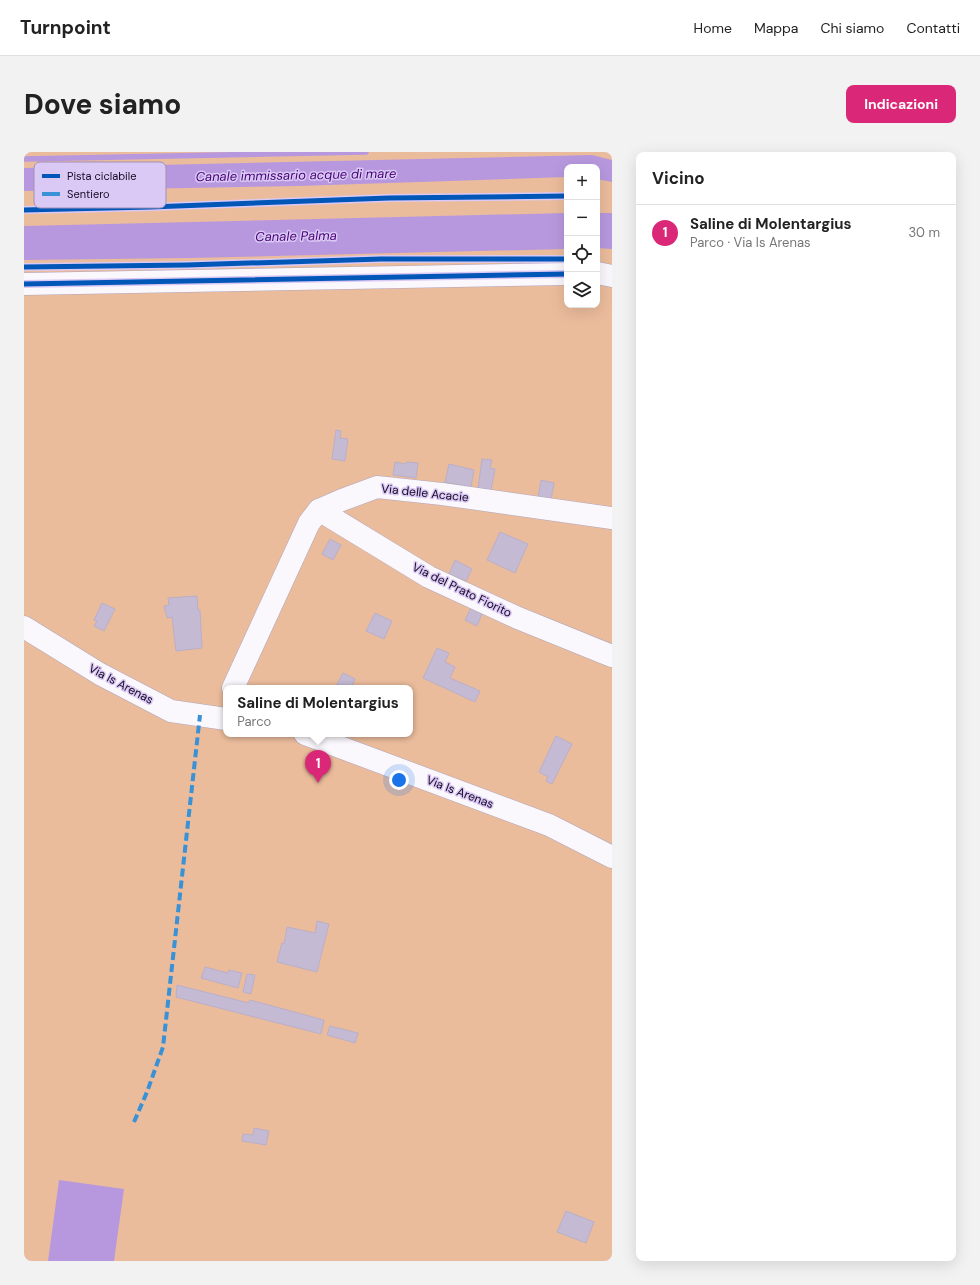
<!DOCTYPE html>
<html lang="it">
<head>
<meta charset="utf-8">
<style>
  :root { --surface:#fff; --page:#f2f2f2; --text:#222; --muted:#767676; --line:#e0e0e0; --accent:#db2777 }
  body { margin:0; font-family:"DM Sans",sans-serif; background:var(--page); color:var(--text) }
  .controls { position:absolute; right:12px; top:12px; display:grid; overflow:hidden; border-radius:8px; box-shadow:0 4px 16px #0002 }
  .controls button { width:36px; height:36px; display:grid; place-items:center; padding:0; border:0; border-bottom:1px solid var(--line); background:var(--surface); color:var(--text); font:20px sans-serif }
  .you { position:absolute; left:375px; top:628px; width:14px; height:14px; margin:-10px; border:3px solid #fff; border-radius:50%; background:#1a73e8; box-shadow:0 0 0 6px #1a73e833 }
  .badge { display:grid; place-items:center; width:26px; height:26px; border-radius:50%; background:var(--accent); color:#fff; font-size:13px; font-weight:700 }
  .pin { position:absolute; translate:-50% -33px; filter:drop-shadow(0 1px 2px #0008) }
  .pin::after { content:''; position:absolute; top:21px; width:14px; height:12px; background:inherit; clip-path:polygon(0 0,100% 0,50% 100%) }
  .popup { position:absolute; left:199px; top:533px; width:190px; height:52px; box-sizing:border-box; display:grid; place-content:center; border-radius:8px; background:var(--surface); filter:drop-shadow(0 1px 3px #0005); font-size:13px; white-space:nowrap; color:var(--muted) }
  .popup b { font-size:15px; color:var(--text) }
  .popup::after { content:''; position:absolute; left:50%; top:100%; margin-left:-8px; border:8px solid transparent; border-top-color:var(--surface) }
  .list { margin:0; padding:0; list-style:none }
  h2 { display:flex; justify-content:space-between; align-items:center; height:52px; margin:0; padding:0 16px; font-size:17px }
  h2 small { font-size:13px; font-weight:400; color:var(--muted) }
  .list li { display:grid; grid-template-columns:26px 1fr auto; gap:12px; align-items:center; box-sizing:border-box; height:56px; padding:0 16px; border-top:1px solid var(--line) }
  .list b { display:block; font-size:15px; white-space:nowrap }
  .list p { margin:0; font-size:13px; white-space:nowrap; color:var(--muted) }
  .list em { font-size:13px; font-style:normal; color:var(--muted) }
  .icon { flex:none; width:22px; height:22px; fill:none; stroke:currentColor; stroke-width:2; stroke-linecap:round; stroke-linejoin:round }
  .map { position:relative; flex:none; width:588px; height:1109px; overflow:hidden; border-radius:8px }
  header { display:flex; align-items:center; gap:24px; box-sizing:border-box; height:56px; padding:0 20px; background:var(--surface); border-bottom:1px solid var(--line) }
  header strong { font-size:19px }
  nav { display:flex; gap:22px; margin-inline-start:auto; font-size:14px }
  .intro { display:flex; align-items:center; justify-content:space-between; box-sizing:border-box; height:96px; padding:0 24px }
  h1 { margin:0; font-size:28px }
  .button { padding:10px 18px; border-radius:8px; background:var(--accent); color:#fff; font-size:14px; font-weight:700 }
  main { display:flex; gap:24px; padding:0 24px }
  aside { flex:1; background:var(--surface); border-radius:8px; box-shadow:0 4px 16px #0002 }
  .map>svg:first-child { display:block }
  .green { fill:#ebbc9c; fill-rule:evenodd }
  .water { fill:#b798de }
  .lines { fill:none; stroke-linecap:round; stroke-linejoin:round }
  .stream { stroke:#b798de; stroke-width:5.5 }
  .building { fill:#c5bad3; stroke:#baafc8 }
  .minor-casing { stroke:#afa5bd; stroke-width:23 }
  .minor { stroke:#faf8fc; stroke-width:22 }
  .quiet { stroke:#3991d6; stroke-width:4; stroke-dasharray:8 4; stroke-linecap:butt }
  .cycleway-casing { stroke:#dbc9f5; stroke-width:8 }
  .cycleway { stroke:#0057b8; stroke-width:5 }
  .labels { text-anchor:middle; dominant-baseline:central; stroke-width:3; stroke-linejoin:round; paint-order:stroke }
  .street-label { font-size:12px; fill:#160923; stroke:#dbc9f5 }
  .water-label { font-size:13px; font-style:italic; fill:#460176; stroke:#dbc9f5 }
  .key { fill:#dbc9f5; stroke:#a08fb6; stroke-width:1 }
  .key-label { font-size:11px; fill:#160923 }
</style>
</head>
<body>
<header>
<strong>Turnpoint</strong>
<nav><a>Home</a><a>Mappa</a><a>Chi siamo</a><a>Contatti</a></nav>
</header>
<div class="intro"><h1>Dove siamo</h1><a class="button">Indicazioni</a></div>
<main>
<div class="map">
<svg width="588" height="1109" viewBox="0 0 588 1109">
  <rect width="100%" height="100%" fill="#ddd3eb"/>
  <!-- green -->
  <path class="green" d="M0,0H588V1109H0ZM543,15H573V153H543ZM202,536H386V582H202Z"/>
  <!-- water -->
  <g class="water">
    <polygon points="568,3 588,8 588,30 573,27 573,15 543,15 543,25 274,34 0,39 0,16"/>
    <polygon points="543,61 543,97 167,106 0,108 0,74"/>
    <polygon points="573,61 588,61 588,97 573,96"/>
    <polygon points="35,1028 100,1037 90,1109 24,1109"/>
  </g>
  <g class="lines">
    <!-- stream -->
    <polyline class="stream" points="0,7 342,0"/>
  </g>
  <!-- building -->
  <g class="building">
    <polygon points="312,278 317,279 316,286 324,287 321,309 308,307"/>
    <polygon points="458,307 468,308 466,316 471,317 467,338 454,336"/>
    <polygon points="371,310 382,312 382,310 394,311 392,326 369,323"/>
    <polygon points="425,312 450,318 447,335 421,330"/>
    <polygon points="517,328 530,331 527,348 514,345"/>
    <polygon points="476,380 504,392 491,421 463,408"/>
    <polygon points="306,387 317,393 309,408 298,402"/>
    <polygon points="431,408 448,417 442,429 425,422"/>
    <polygon points="173,444 174,458 176,458 178,496 152,499 148,465 143,466 140,454 145,453 144,446"/>
    <polygon points="78,451 91,457 80,479 70,474 73,469 70,468"/>
    <polygon points="447,456 458,462 453,474 441,468"/>
    <polygon points="351,461 368,469 360,487 342,479"/>
    <polygon points="413,496 425,501 421,510 431,515 426,526 456,539 451,550 399,526"/>
    <polygon points="319,521 331,527 327,536 311,536"/>
    <polygon points="532,584 548,592 528,632 522,629 524,625 515,620"/>
    <polygon points="293,769 305,772 293,820 253,810 257,794 258,791 260,792 263,775 291,781"/>
    <polygon points="181,815 204,821 205,818 218,821 214,836 177,826"/>
    <polygon points="223,822 231,823 227,842 219,840"/>
    <polygon points="153,833 225,851 226,848 300,868 297,882 152,845"/>
    <polygon points="306,874 334,881 331,891 303,883"/>
    <polygon points="230,976 245,979 242,993 218,989 219,982 229,983"/>
    <polygon points="542,1059 570,1070 562,1091 533,1080"/>
  </g>
  <g class="lines">
    <!-- minor casing -->
    <g class="minor-casing">
      <g id="minor">
        <polyline points="573,121 588,124"/>
        <polyline points="0,132 543,122"/>
        <polyline points="295,358 405,425 494,466 588,504"/>
        <polyline points="0,475 76,522 147,559 202,567"/>
        <polyline points="209,536 285,371 295,358 318,348 353,335 418,342 588,366"/>
        <polyline points="281,582 525,673 588,705"/>
      </g>
    </g>
    <!-- minor -->
    <use href="#minor" class="minor"/>
    <!-- quiet -->
    <polyline class="quiet" points="110,970 123,940 139,895 176,563"/>
    <!-- cycleway casing -->
    <g class="cycleway-casing">
      <g id="cycleway">
        <polyline points="0,58 127,55 365,46 543,44"/>
        <polyline points="0,115 163,113 357,107 543,107"/>
        <polyline points="0,132 543,122"/>
      </g>
    </g>
    <!-- cycleway -->
    <use href="#cycleway" class="cycleway"/>
  </g>
  <g class="labels">
    <!-- street labels -->
    <g class="street-label">
      <text transform="translate(401 341) rotate(6)">Via delle Acacie</text>
      <text transform="translate(438 438) rotate(26)">Via del Prato Fiorito</text>
      <text transform="translate(97 532) rotate(28)">Via Is Arenas</text>
      <text transform="translate(436 640) rotate(21)">Via Is Arenas</text>
    </g>
    <!-- water labels -->
    <g class="water-label">
      <text transform="translate(272 23) rotate(-1)">Canale immissario acque di mare</text>
      <text transform="translate(272 84) rotate(-1)">Canale Palma</text>
    </g>
  </g>
  <!-- legend -->
  <rect x="10" y="10" width="132" height="46" rx="6" class="key"/>
  <rect x="18" y="22" width="18" height="4" fill="#0057b8"/>
  <rect x="18" y="40" width="18" height="4" fill="#3991d6"/>
  <g class="key-label">
    <text x="43" y="28">Pista ciclabile</text>
    <text x="43" y="46">Sentiero</text>
  </g>
</svg>
<div class="controls">
<button>+</button>
<button>−</button>
<button><svg class="icon" aria-label="locate" viewBox="0 0 24 24"><circle cx="12" cy="12" r="6"/><path d="M12 2v4M12 18v4M2 12h4M18 12h4"/></svg></button>
<button><svg class="icon" aria-label="layers" viewBox="0 0 24 24"><path d="M12 4l9 5-9 5-9-5zM3 14l9 5 9-5"/></svg></button>
</div>
<div class="you"></div>
<div class="pin badge" style="left:294px;top:631px">1</div>
<div class="popup"><b>Saline di Molentargius</b>Parco</div>
</div>
<aside>
<h2>Vicino<small></small></h2>
<ul class="list">
<li><span class="badge">1</span><div><b>Saline di Molentargius</b><p>Parco · Via Is Arenas</p></div><em>30 m</em></li>
</ul>
</aside>
</main>
</body>
</html>
